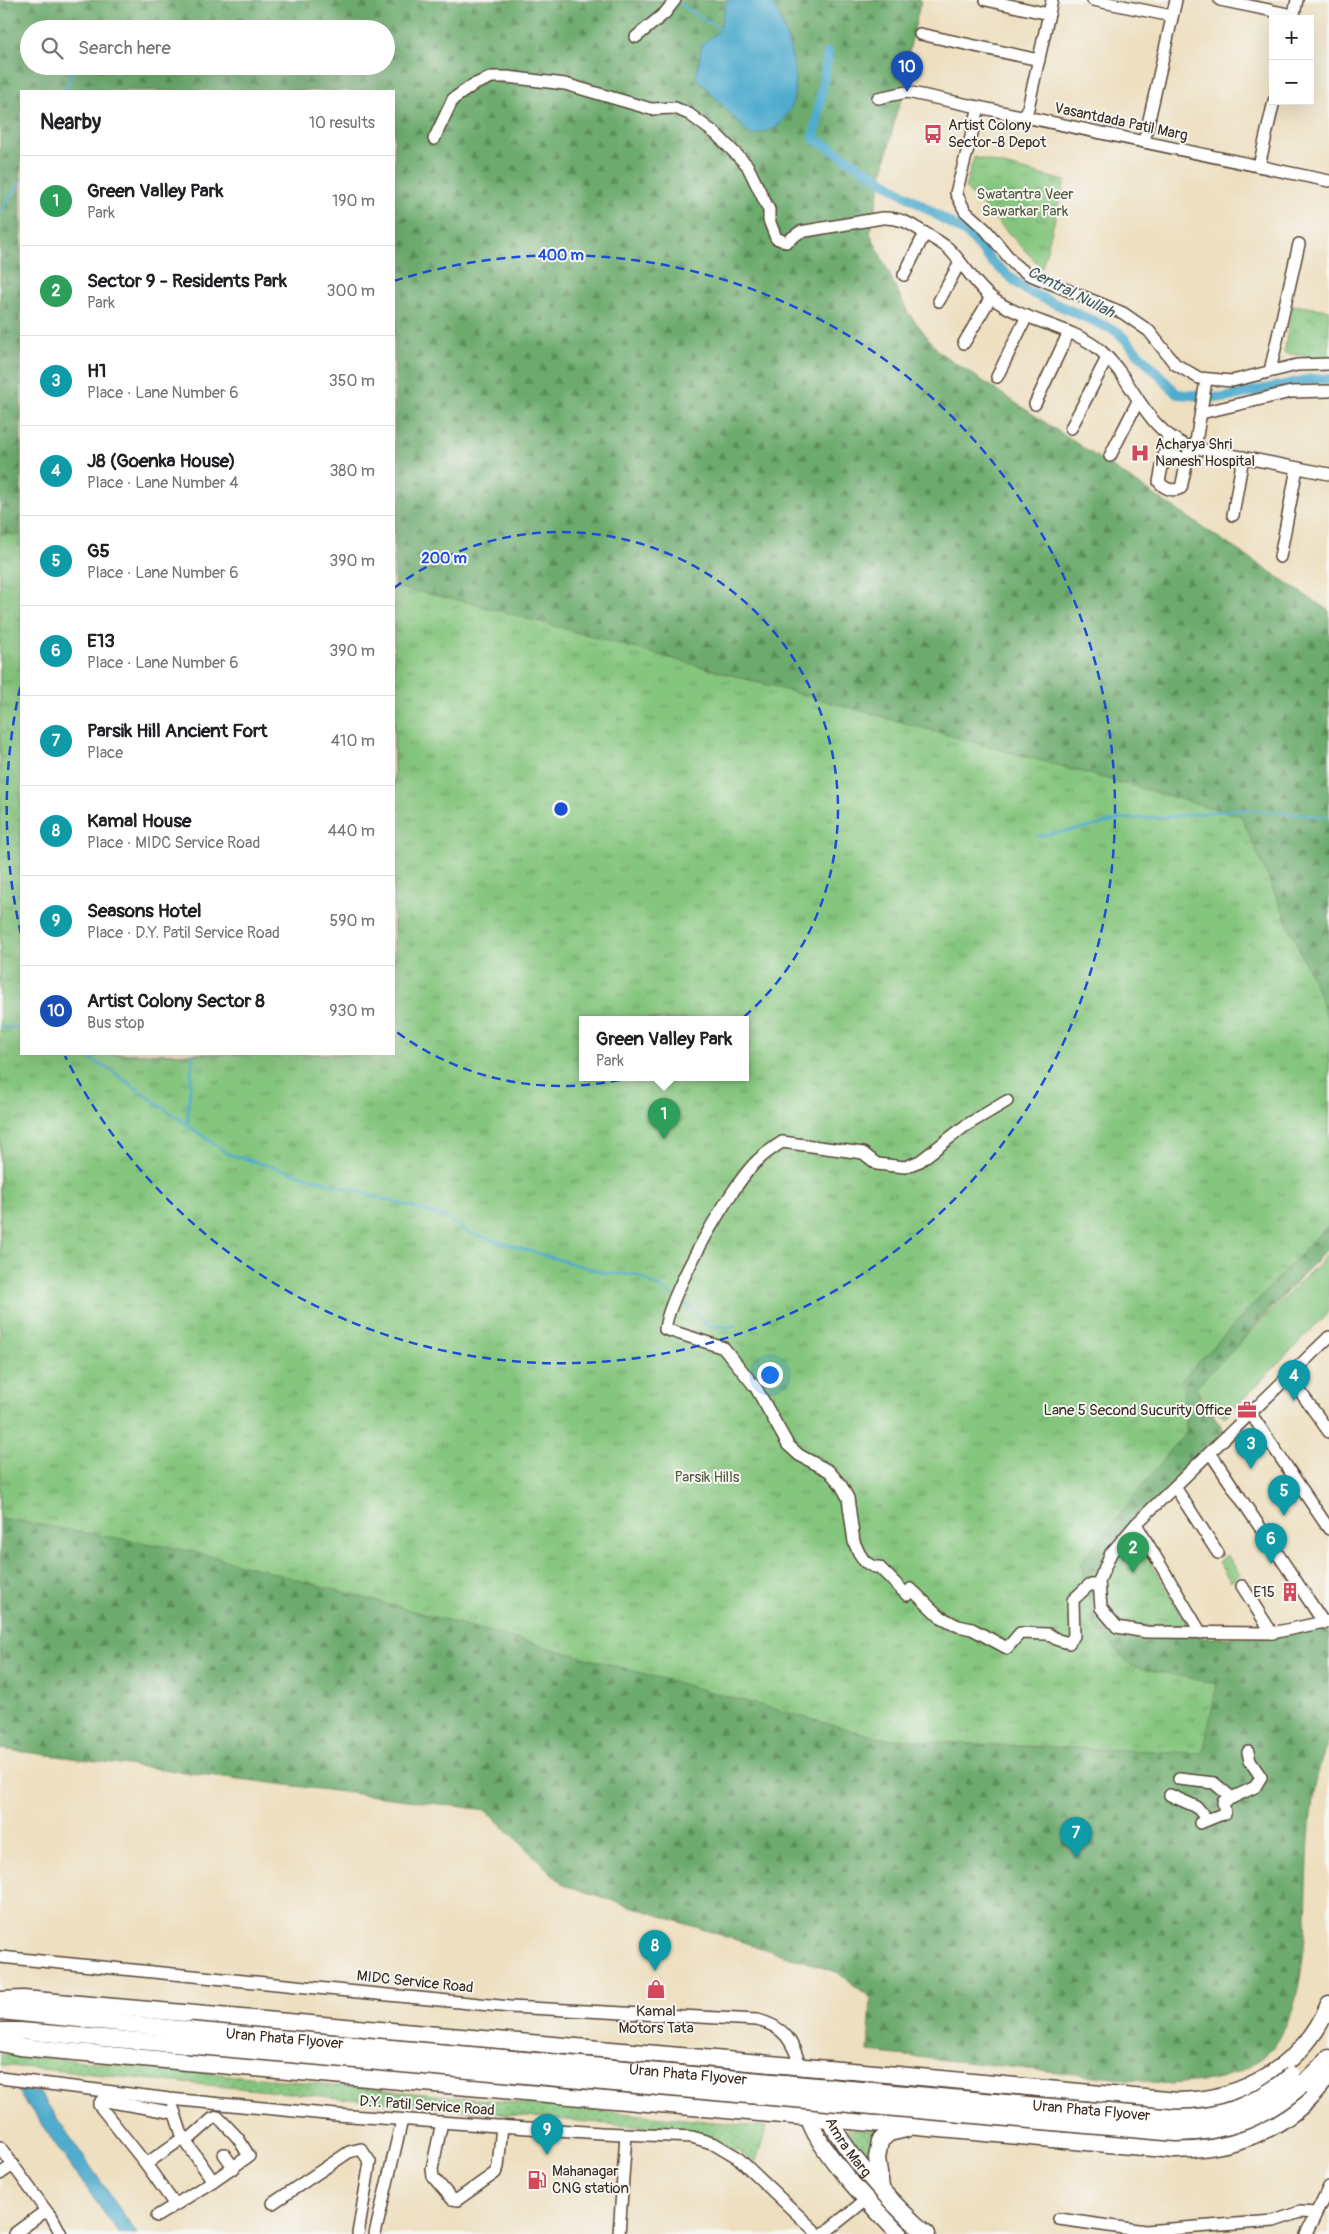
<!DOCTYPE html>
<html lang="en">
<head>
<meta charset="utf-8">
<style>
  :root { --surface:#fff; --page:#f2f2f2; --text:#202124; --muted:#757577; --line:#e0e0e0; --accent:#2563eb }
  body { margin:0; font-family:Pangolin,sans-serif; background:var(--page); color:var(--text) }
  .controls { position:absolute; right:15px; top:15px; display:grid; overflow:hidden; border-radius:0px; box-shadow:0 5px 20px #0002 }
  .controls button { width:45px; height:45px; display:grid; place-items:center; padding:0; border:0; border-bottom:1px solid var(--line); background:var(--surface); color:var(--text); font:25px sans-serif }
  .you { position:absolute; left:769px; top:1374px; width:18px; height:18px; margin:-12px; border:4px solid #fff; border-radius:50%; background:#1a73e8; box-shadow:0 0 0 8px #1a73e833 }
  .badge { display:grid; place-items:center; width:32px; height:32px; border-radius:50%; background:var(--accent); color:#fff; font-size:16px; font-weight:700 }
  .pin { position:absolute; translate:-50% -41px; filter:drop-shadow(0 1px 2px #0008) }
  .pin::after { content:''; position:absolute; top:26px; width:18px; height:15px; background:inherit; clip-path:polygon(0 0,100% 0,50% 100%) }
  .popup { position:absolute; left:579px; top:1016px; width:170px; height:65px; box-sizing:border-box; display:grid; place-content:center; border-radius:0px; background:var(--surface); filter:drop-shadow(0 1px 4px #0005); font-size:16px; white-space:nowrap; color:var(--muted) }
  .popup b { font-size:19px; color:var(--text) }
  .popup::after { content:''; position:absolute; left:50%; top:100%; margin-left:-10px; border:10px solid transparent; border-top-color:var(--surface) }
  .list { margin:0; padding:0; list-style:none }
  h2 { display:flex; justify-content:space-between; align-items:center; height:65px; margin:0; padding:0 20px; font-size:21px }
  h2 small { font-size:16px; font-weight:400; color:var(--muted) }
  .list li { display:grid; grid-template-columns:32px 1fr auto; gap:15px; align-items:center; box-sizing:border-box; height:90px; padding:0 20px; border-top:1px solid var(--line) }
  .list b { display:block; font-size:19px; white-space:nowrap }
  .list p { margin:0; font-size:16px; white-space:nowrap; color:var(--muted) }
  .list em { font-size:16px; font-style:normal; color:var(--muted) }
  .icon { flex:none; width:28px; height:28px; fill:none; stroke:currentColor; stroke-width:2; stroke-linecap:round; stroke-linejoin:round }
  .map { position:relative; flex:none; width:1329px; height:2234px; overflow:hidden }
  .search { position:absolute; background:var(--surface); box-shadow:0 5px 20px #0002; left:20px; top:20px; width:375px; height:55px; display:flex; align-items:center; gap:12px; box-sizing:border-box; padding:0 18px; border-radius:28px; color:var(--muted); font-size:19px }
  .panel { position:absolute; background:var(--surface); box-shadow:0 5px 20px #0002; left:20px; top:90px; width:375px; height:965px; border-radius:0px }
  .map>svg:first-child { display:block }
  .grass { fill:url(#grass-dots); stroke:#60784e }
  .forest { fill:url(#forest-firs); stroke:#546a46; fill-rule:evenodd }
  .park { fill:url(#park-tufts); stroke:#60784e; fill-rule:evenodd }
  .garden { fill:#85c67e; stroke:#60784e }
  .water { fill:#50acce; stroke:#466b76 }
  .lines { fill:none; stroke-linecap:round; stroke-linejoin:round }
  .stream { stroke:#50acce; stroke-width:2.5 }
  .canal { stroke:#50acce; stroke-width:10 }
  .minor-casing { stroke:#564536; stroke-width:14 }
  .highway-casing { stroke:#564536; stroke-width:19 }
  .minor { stroke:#fff; stroke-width:11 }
  .highway { stroke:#fff; stroke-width:16 }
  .highway-bridge-casing { stroke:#564536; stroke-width:19; stroke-linecap:butt }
  .highway-bridge { stroke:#fff; stroke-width:16 }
  .ring { fill:none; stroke:#1d4ed8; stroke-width:2.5; stroke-dasharray:9 6 }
  .labels { text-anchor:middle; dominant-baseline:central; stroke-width:4; stroke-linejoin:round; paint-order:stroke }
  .street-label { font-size:15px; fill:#3b2a1e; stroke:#f6f6f2 }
  .poi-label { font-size:15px; fill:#3b2a1e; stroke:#f6f6f2; text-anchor:start }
  .park-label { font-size:15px; fill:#51593b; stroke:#f6f6f2 }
  .water-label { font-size:16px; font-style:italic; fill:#42585c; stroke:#f6f6f2 }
  .centre { fill:#1d4ed8; stroke:#f6f6f2; stroke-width:2.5 }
  .ring-label { font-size:15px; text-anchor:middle; font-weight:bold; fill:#1d4ed8; stroke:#f6f6f2; stroke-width:4; stroke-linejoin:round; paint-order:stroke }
</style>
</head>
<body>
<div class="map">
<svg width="1329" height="2234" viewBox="0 0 1329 2234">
  <defs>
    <pattern id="grass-dots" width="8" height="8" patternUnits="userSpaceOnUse" patternTransform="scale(1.25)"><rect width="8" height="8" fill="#85c67e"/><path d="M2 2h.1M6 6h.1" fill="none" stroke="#6ea167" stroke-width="1.8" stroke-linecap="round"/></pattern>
    <pattern id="forest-firs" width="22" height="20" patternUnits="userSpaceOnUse" patternTransform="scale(1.25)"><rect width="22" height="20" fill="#6cab6d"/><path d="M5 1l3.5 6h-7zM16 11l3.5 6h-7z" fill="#5a8b59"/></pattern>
    <pattern id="park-tufts" width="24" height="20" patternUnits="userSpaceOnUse" patternTransform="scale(1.25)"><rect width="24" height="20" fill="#85c67e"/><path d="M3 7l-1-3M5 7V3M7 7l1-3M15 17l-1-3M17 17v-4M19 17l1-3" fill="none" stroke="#6ea167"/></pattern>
  </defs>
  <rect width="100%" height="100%" fill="#f6f6f2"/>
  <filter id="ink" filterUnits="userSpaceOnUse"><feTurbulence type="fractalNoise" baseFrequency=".02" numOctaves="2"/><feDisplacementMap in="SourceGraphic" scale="10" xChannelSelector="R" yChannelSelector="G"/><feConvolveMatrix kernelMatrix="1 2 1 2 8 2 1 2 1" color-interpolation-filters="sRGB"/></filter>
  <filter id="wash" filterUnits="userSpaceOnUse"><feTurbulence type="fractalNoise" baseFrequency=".0096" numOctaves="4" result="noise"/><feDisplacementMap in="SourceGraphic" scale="20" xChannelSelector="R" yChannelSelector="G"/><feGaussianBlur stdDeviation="1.12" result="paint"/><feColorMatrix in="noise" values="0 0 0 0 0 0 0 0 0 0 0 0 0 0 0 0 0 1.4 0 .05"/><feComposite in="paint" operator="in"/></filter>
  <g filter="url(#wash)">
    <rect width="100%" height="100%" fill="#eedfc0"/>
    <!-- grass -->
    <g class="grass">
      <polygon points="0,2053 767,2127 755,2164 739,2152 690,2132 0,2065"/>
      <polygon points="847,2128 877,2131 870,2143 867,2158 856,2146"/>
    </g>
    <!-- forest -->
    <path class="forest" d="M0,0H921L908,56L904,93L896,114L870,233L907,311L939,352L1329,611V1247L1196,1389L1225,1432L1107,1550L1096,1607L1125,1619L1205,1638L1271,1637L1329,1627V1740C1288,1836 1329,1971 1273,2048C1259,2061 1239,2073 1220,2078C1205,2082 1187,2082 1171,2084L868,2052L871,1998L837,1972L564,1885L486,1810L0,1749ZM29,29H386V66H29ZM21,91H394V1054H21ZM583,1020H745V1078H583Z"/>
    <!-- park -->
    <g class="park">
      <polygon points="974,157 1065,181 1042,268 965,188"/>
      <polygon points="1292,305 1329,310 1329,360 1284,353"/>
      <path d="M0,534L21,535V1054H394V587L471,603L1241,816L1320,997L1329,1025V1224L1182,1380L1186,1431L1081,1563L1094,1625L1131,1666L1217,1684L1203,1753L971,1744L881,1738L192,1551L0,1518ZM583,1020H745V1078H583Z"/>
      <path d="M1136,1538L1188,1625L1151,1626L1119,1621C1090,1587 1109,1565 1136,1538Z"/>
      <polygon points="1227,1555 1240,1574 1231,1582 1218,1562"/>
    </g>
    <!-- garden -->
    <polygon class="garden" points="1329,1253 1329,1312 1224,1418 1195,1388"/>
    <!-- water -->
    <g class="water">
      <path d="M727,0H771C785,25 801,73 793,102C791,111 782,121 776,128L751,136L696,77L702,44L719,31Z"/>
      <polygon points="17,2090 39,2092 137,2234 119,2234"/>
    </g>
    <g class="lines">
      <!-- stream -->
      <g class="stream">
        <polyline points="677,2 721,30"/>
        <polyline points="65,91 75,66"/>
        <polyline points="0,213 21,181"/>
        <polyline points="1038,836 1096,826 1119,819 1167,817 1240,809 1329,817"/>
        <polyline points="0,1027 21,1028"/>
        <polyline points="81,1054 112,1071 228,1154 443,1216 469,1233 604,1273 638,1275 673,1296"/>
        <polyline points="187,1124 193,1054"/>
        <path d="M678,1298C707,1316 691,1330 735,1326"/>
      </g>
      <!-- canal -->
      <polyline class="canal" points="828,53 814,138 969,235 992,262 1027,291 1118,332 1177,394 1224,398 1311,379 1329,379"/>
    </g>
  </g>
  <g filter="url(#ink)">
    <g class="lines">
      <!-- minor casing -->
      <g class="minor-casing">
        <g id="minor">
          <polyline points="986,0 1049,14"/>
          <polyline points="1093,0 1172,16"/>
          <polyline points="1220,0 1293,15"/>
          <polyline points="1293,19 1297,0"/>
          <polyline points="920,34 1039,60"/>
          <polyline points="636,37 665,13 675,0"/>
          <polyline points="878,98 907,92 1329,181"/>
          <polyline points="979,107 956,193 965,211 986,230 1015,265 1028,274 1123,313 1149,331 1175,364 1199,378 1232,381 1297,365 1329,364"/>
          <polyline points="1026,117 1052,0"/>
          <path d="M434,139L453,99L473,85L492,77H507L565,84L651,109L675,108L689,114L716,134L747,165L769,210V220L776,238L786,242L800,232L882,218C899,217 909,223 923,232C932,238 941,242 949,249C964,264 975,285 992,298C1022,321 1075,327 1101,351C1136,382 1143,429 1190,447L1329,474"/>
          <polyline points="1144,142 1176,0"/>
          <polyline points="1259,166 1274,101"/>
          <polyline points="904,275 925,233"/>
          <polyline points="939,301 960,262"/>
          <polyline points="964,343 991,297"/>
          <polyline points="1270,371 1299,244"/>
          <polyline points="997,377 1027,316"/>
          <polyline points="1035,404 1068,334"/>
          <polyline points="1201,413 1291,392 1329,391"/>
          <polyline points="1071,428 1107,358"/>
          <path d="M1168,436L1159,482C1165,489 1173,492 1181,488L1190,447"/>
          <polyline points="1195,448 1206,380"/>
          <polyline points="1165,454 1188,459"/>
          <polyline points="1110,456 1138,401"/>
          <polyline points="1233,515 1243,457"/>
          <polyline points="1280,557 1297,468"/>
          <path d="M1007,1101L965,1126L920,1161L905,1167L877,1164L863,1153L782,1142C773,1148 764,1154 757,1161C731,1185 669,1295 665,1329L724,1348L756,1388L788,1445L799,1455L829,1471L841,1485L848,1498L854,1542L859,1553L865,1562L874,1567H879L907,1595L911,1589L939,1616L958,1626L972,1629L1007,1648L1020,1633L1048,1634L1058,1640L1069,1643L1074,1636L1073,1600L1089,1585H1099"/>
          <polyline points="1329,1337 1136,1524 1111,1553 1099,1581 1101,1608 1117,1627 1146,1632 1272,1633 1329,1621"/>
          <polyline points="1289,1376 1329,1432"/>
          <polyline points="1251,1414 1329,1529"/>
          <polyline points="1211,1454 1324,1623"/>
          <polyline points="1175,1487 1218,1553"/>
          <polyline points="1136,1524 1201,1633"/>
          <polyline points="1242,1586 1272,1633"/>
          <polyline points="1179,1779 1214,1783 1232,1798"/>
          <polyline points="1170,1795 1197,1807 1207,1820"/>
          <polyline points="1200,1823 1225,1813 1223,1802 1255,1787 1261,1777 1250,1761 1248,1752"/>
          <path d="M0,1957L510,2007L757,2020C785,2026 793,2042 801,2068"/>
          <polyline points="0,2078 170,2099 336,2115 601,2133 692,2137 715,2144 737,2157 818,2234"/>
          <polyline points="175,2113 106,2101 101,2101 99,2105 146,2164 175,2205 213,2181"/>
          <polyline points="442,2122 432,2169 433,2177 452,2199 457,2200 495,2173 498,2167 502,2126"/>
          <polyline points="183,2138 186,2142 213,2181 249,2156 238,2138 218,2117 212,2119 186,2142"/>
          <polyline points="0,2147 47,2212"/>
          <polyline points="224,2154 234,2168"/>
          <polyline points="146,2164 183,2138 173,2108"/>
          <polyline points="0,2174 13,2165"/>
          <polyline points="273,2203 349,2152 361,2149 370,2162 358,2234"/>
          <polyline points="157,2216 175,2205"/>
          <polyline points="1059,2219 1145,2231 1274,2221 1300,2212 1316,2213"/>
          <polyline points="14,2234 44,2212 51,2215 61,2234"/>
          <polyline points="375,2234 402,2120"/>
          <polyline points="619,2234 626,2135"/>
          <polyline points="823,2234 867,2199"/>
          <polyline points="1306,2234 1329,2187"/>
        </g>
      </g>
      <!-- highway casing -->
      <g class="highway-casing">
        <g id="highway">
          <path d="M0,2000L23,1999L898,2075L1177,2101C1242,2101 1305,2065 1329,2004"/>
          <polyline points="0,2011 189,2030"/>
          <polyline points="0,2031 20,2031 186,2045"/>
          <path d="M0,2043L19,2047L1175,2150C1238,2149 1292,2127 1329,2075"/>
          <polyline points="1301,2086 1329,2058"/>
          <path d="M807,2110C811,2145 874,2208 899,2234"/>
          <path id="s1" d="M828,2111C833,2142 901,2214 927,2234"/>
          <polyline points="881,2188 877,2158 880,2141 889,2133 906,2129"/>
        </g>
      </g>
      <!-- minor -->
      <use href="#minor" class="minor"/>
      <!-- highway -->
      <use href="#highway" class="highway"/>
      <!-- highway-bridge casing -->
      <g class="highway-bridge-casing">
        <g id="highway-bridge">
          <path id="s2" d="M189,2030L1176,2118C1221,2118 1258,2104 1292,2075"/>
          <path d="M186,2045L1176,2133C1225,2133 1264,2118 1301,2086"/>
        </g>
      </g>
      <!-- highway-bridge -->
      <use href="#highway-bridge" class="highway-bridge"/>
    </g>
  </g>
  <!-- distance rings -->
  <g class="ring">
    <path d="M394 588A277 277 0 1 1 394 1030"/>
    <path d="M21 934A554 554 0 0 1 21 684M394 281A554 554 0 1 1 65 1056"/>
  </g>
  <!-- icons -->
  <defs>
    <g id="bus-bare" transform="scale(1.5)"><path d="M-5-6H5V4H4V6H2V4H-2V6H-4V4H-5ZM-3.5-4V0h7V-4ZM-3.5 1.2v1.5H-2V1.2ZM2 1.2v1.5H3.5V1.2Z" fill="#d1495b" stroke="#f6f6f2" stroke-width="2.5" paint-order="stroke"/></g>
    <g id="hospital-bare" transform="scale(1.5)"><path d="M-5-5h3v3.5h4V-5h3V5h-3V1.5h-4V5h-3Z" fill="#d1495b" stroke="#f6f6f2" stroke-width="2.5" paint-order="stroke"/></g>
    <g id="office-bare" transform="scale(1.5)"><path d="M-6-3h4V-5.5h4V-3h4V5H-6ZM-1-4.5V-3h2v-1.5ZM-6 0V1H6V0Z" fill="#d1495b" stroke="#f6f6f2" stroke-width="2.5" paint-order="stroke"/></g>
    <g id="building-bare" transform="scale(1.5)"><path d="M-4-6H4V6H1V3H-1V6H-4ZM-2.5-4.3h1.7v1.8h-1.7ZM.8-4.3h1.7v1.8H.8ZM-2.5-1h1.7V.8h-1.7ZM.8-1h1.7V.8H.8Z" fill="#d1495b" stroke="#f6f6f2" stroke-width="2.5" paint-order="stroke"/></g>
    <g id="shop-bare" transform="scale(1.5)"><path d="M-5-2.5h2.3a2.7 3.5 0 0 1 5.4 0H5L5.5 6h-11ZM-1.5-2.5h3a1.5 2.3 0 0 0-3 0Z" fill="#d1495b" stroke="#f6f6f2" stroke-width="2.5" paint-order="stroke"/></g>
    <g id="fuel-bare" transform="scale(1.5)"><path d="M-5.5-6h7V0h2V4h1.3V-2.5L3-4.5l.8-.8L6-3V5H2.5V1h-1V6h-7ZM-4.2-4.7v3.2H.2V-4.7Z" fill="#d1495b" stroke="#f6f6f2" stroke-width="2.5" paint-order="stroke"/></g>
  </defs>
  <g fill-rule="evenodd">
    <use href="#bus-bare" x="933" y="134"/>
    <use href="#hospital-bare" x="1140" y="453"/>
    <use href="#office-bare" x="1247" y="1410"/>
    <use href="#building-bare" x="1290" y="1592"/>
    <use href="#shop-bare" x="656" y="1989"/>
    <use href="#fuel-bare" x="537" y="2180"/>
  </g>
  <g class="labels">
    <!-- street labels -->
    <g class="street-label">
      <text transform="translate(1121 122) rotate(12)">Vasantdada Patil Marg</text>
      <text transform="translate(415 1982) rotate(6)">MIDC Service Road</text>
      <text stroke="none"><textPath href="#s2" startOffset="96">Uran Phata Flyover</textPath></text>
      <text stroke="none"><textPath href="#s2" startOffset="501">Uran Phata Flyover</textPath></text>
      <text transform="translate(427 2106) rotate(4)">D.Y. Patil Service Road</text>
      <text stroke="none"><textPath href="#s2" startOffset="906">Uran Phata Flyover</textPath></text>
      <text stroke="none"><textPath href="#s1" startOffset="42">Amra Marg</textPath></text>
    </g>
    <!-- poi labels -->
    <g class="poi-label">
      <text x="948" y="125">Artist Colony<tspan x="948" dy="17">Sector-8 Depot</tspan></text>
      <text x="1155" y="444">Acharya Shri<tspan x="1155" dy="17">Nanesh Hospital</tspan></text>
      <text x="1232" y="1410" text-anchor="end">Lane 5 Second Sucurity Office</text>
      <text x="1275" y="1592" text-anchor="end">E15</text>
      <text x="656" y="2011" text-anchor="middle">Kamal<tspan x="656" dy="17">Motors Tata</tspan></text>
      <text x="552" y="2171">Mahanagar<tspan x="552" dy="17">CNG station</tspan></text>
    </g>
    <!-- park labels -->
    <g class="park-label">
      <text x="1025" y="194">Swatantra Veer<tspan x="1025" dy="17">Sawarkar Park</tspan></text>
      <text x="707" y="1477">Parsik Hills</text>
    </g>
    <!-- water labels -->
    <g class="water-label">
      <text transform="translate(1071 292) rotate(27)">Central Nullah</text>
    </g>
  </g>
  <circle cx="561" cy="809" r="8" class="centre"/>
  <g class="ring-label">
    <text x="561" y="260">400 m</text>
    <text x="444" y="563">200 m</text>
  </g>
</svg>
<div class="controls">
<button>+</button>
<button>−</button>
</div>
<div class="you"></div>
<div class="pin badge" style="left:664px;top:1139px;background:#2e9e5b">1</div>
<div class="popup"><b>Green Valley Park</b>Park</div>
<div class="pin badge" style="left:1133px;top:1573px;background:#2e9e5b">2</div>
<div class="pin badge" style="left:1251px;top:1469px;background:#0f9aa8">3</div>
<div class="pin badge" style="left:1294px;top:1401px;background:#0f9aa8">4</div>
<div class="pin badge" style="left:1284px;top:1516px;background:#0f9aa8">5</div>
<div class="pin badge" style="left:1271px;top:1564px;background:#0f9aa8">6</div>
<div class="pin badge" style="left:1076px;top:1858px;background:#0f9aa8">7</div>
<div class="pin badge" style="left:655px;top:1971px;background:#0f9aa8">8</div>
<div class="pin badge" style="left:547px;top:2155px;background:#0f9aa8">9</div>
<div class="pin badge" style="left:907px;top:92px;background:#1a4fb4">10</div>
<div class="search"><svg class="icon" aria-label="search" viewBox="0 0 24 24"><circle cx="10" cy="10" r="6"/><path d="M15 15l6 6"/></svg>Search here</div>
<section class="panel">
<h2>Nearby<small>10 results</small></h2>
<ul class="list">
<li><span class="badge" style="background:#2e9e5b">1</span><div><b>Green Valley Park</b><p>Park</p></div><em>190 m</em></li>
<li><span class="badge" style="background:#2e9e5b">2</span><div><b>Sector 9 - Residents Park</b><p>Park</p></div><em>300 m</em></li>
<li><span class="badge" style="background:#0f9aa8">3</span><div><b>H1</b><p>Place · Lane Number 6</p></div><em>350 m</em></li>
<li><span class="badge" style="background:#0f9aa8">4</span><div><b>J8 (Goenka House)</b><p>Place · Lane Number 4</p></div><em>380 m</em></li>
<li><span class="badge" style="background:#0f9aa8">5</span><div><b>G5</b><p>Place · Lane Number 6</p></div><em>390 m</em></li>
<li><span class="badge" style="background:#0f9aa8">6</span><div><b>E13</b><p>Place · Lane Number 6</p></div><em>390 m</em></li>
<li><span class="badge" style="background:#0f9aa8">7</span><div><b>Parsik Hill Ancient Fort</b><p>Place</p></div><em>410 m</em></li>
<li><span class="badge" style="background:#0f9aa8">8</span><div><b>Kamal House</b><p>Place · MIDC Service Road</p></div><em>440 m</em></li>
<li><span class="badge" style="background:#0f9aa8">9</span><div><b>Seasons Hotel</b><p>Place · D.Y. Patil Service Road</p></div><em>590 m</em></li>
<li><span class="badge" style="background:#1a4fb4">10</span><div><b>Artist Colony Sector 8</b><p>Bus stop</p></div><em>930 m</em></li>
</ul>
</section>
</div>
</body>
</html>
